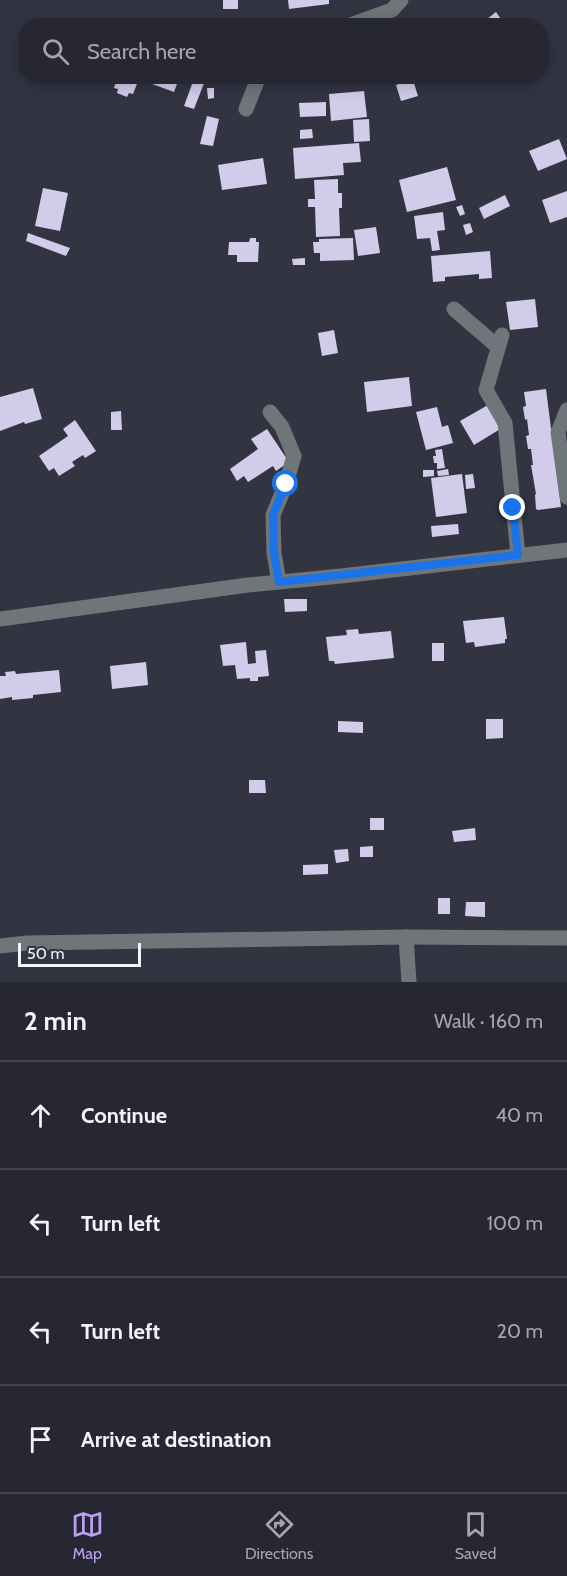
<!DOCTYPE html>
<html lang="en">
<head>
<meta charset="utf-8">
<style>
  :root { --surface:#262732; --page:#32333e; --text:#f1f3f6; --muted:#a4a5ac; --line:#42444d; --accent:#bca0f2 }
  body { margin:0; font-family:Cabin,sans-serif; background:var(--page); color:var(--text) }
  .scale { position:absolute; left:18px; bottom:15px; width:123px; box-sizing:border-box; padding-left:6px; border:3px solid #f2f3fc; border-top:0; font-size:16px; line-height:21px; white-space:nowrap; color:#f2f3fc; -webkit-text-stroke:4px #333442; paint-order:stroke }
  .stop { position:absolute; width:18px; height:18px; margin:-14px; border:4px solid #1a73e8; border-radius:50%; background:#fff }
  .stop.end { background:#1a73e8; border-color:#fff; box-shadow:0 2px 6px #0008 }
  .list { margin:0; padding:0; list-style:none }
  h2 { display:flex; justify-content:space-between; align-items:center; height:78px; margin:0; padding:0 24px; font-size:26px }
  h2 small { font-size:20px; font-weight:400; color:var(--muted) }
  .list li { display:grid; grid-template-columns:39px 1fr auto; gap:18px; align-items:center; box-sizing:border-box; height:108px; padding:0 24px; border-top:2px solid var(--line) }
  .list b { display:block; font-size:22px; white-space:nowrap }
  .list em { font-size:20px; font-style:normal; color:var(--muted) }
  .icon { flex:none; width:33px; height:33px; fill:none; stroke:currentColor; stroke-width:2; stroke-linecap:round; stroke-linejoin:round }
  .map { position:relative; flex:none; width:567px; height:982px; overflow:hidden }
  .search { position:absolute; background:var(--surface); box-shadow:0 3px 15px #0003; left:18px; right:18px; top:18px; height:66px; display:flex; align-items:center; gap:15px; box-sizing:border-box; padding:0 21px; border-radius:24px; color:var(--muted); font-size:22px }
  .sheet { height:510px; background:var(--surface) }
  nav { display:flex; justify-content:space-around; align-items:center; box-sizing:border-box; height:84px; border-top:2px solid var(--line); background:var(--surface); font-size:16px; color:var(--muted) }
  nav a { display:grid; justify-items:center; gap:3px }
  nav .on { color:var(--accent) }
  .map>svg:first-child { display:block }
  .building { fill:#d3cbea }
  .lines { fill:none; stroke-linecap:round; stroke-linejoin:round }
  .minor { stroke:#6e7679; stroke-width:15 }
  .route { stroke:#1a73e8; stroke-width:8 }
</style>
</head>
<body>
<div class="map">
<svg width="567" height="982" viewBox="0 0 567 982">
  <rect width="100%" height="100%" fill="#333442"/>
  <!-- building -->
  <g class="building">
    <rect x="223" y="0" width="15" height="9"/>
    <polygon points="288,0 329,0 329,4 289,9"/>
    <polygon points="496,12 506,26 478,26"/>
    <polygon points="118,76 140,76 133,94 129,93 127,97 117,93 118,89 114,88"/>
    <polygon points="146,76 180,76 174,92 144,81"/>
    <polygon points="195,76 206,78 194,109 184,106"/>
    <rect x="230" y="76" width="21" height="7"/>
    <rect x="315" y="76" width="16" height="8"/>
    <polygon points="413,80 418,96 401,101 396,85"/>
    <polygon points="207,88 214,88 214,98 208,99"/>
    <polygon points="364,91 367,117 331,121 329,94"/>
    <polygon points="326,102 326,116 300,117 299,103"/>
    <polygon points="207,116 219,119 213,146 200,144"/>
    <polygon points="369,119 370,141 354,142 353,120"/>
    <polygon points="312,129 313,138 300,139 300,130"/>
    <polygon points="559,139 567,159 538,171 529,151"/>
    <polygon points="359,143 361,162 343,163 344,175 295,179 293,148"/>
    <polygon points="263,158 267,184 222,190 218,165"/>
    <polygon points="447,167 456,200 407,212 399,180"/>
    <polygon points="338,179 338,193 342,193 342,208 339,208 340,236 316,237 315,207 308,207 308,199 315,199 314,180"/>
    <polygon points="43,188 68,193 60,231 35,226"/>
    <polygon points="567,191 567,217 550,223 542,200"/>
    <polygon points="505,195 510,206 484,219 479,208"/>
    <polygon points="462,205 465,214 460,216 456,207"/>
    <polygon points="443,212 445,230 437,231 440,250 432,251 430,238 417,239 414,216"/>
    <polygon points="470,223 473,232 466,235 463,225"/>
    <polygon points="376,227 380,253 358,256 354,230"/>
    <polygon points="28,233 70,248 66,256 26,241"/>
    <polygon points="250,238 256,238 256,242 259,242 258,262 237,262 237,255 228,255 229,242 249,242"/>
    <polygon points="353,238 354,260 320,261 320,253 314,253 313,242 319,242 319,239"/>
    <polygon points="490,251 492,278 479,279 479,274 445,277 445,281 433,282 431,256"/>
    <polygon points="305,258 305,265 293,265 292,259"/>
    <polygon points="535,299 538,327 510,330 506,302"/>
    <polygon points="334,330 338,353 322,356 318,333"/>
    <polygon points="409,377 412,406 367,412 364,382"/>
    <polygon points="33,388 42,419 25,424 24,422 0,431 0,397"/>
    <polygon points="546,389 561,507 538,510 536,509 535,495 536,494 531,465 533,465 531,449 528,449 526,436 529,435 527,419 525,420 523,407 526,406 524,392"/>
    <polygon points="488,405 502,428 474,445 460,421"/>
    <polygon points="437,407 442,427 448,425 453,443 426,450 416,412"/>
    <polygon points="121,411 122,430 111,430 111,412"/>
    <polygon points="75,420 96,451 85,458 83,455 72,462 75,466 59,476 54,468 49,471 39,456 68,436 63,429"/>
    <polygon points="267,429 289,462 276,471 273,466 248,482 244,476 237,481 230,469 258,449 251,439"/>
    <polygon points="442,449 445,468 437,469 437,463 434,463 433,456 436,456 435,450"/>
    <polygon points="448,469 449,475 438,476 437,471"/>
    <polygon points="423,470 434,470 434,476 423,477"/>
    <polygon points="462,474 467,513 436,517 431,478"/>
    <polygon points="473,474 475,488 466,489 465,475"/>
    <polygon points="458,524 459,534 432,537 431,526"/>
    <polygon points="284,599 307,599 307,611 285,612"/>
    <polygon points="504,617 507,639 505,639 505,643 475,647 474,642 466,643 463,621"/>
    <polygon points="358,629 359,634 391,631 394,658 335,664 334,661 329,661 326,637 347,635 346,630"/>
    <polygon points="246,642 248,664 256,663 255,651 266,650 269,676 258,677 258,681 250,681 250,678 237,679 235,665 223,666 220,645"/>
    <rect x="432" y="643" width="12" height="18"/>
    <polygon points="146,662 148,685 112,689 110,666"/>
    <polygon points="59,670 61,692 33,695 33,698 12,700 12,697 0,699 0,676 6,676 5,672 15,671 16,674"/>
    <polygon points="486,719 503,719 503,738 486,739"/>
    <polygon points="338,721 363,722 363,733 338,732"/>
    <polygon points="249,780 265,780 266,793 249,793"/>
    <rect x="370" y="818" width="14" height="12"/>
    <polygon points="475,828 476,840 454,842 452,831"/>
    <polygon points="373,846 373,857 360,857 360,847"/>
    <polygon points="348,849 349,861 336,863 334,850"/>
    <polygon points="328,864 328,874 303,875 303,865"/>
    <rect x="438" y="898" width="12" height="16"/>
    <polygon points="466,902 485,902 485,917 465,916"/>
  </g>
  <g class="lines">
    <!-- minor -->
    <g class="minor">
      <polyline points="347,26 392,10 401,0"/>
      <polyline points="246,109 259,76"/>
      <polyline points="454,309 498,347"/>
      <polyline points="502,335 486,390 505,423 518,555"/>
      <polyline points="567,410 558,432 567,497"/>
      <polyline points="270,412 282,427 294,456 286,484 273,515 274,553 279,582"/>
      <polyline points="0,619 248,585 341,576 567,550"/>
      <polyline points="406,937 409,982"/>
      <polyline points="0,946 27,943 406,937 567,938"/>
    </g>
  </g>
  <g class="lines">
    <!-- route -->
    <polyline class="route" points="286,484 273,515 274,553 279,582 518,555 513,508"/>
  </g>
</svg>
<div class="scale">50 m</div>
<div class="stop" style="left:286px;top:484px"></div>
<div class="stop end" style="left:513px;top:508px"></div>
<div class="search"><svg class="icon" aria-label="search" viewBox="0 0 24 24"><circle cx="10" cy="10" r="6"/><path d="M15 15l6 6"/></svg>Search here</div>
</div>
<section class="sheet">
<h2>2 min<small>Walk · 160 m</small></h2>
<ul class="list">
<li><svg class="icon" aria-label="ahead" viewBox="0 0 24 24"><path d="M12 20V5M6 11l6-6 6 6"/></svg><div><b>Continue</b></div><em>40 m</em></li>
<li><svg class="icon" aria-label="left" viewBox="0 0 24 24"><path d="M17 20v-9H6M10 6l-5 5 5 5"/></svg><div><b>Turn left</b></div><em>100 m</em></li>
<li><svg class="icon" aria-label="left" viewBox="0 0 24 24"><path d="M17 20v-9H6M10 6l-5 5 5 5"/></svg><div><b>Turn left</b></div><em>20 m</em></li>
<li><svg class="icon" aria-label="arrive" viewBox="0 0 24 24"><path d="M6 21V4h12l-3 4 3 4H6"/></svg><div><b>Arrive at destination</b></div></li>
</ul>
</section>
<nav>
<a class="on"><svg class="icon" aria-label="map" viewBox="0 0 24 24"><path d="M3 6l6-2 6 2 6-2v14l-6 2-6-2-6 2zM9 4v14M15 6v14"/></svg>Map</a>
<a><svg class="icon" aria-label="directions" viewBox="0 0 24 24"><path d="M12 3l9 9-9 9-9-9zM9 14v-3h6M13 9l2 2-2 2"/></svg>Directions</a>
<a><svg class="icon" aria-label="saved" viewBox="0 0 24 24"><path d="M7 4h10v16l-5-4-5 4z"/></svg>Saved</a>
</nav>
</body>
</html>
